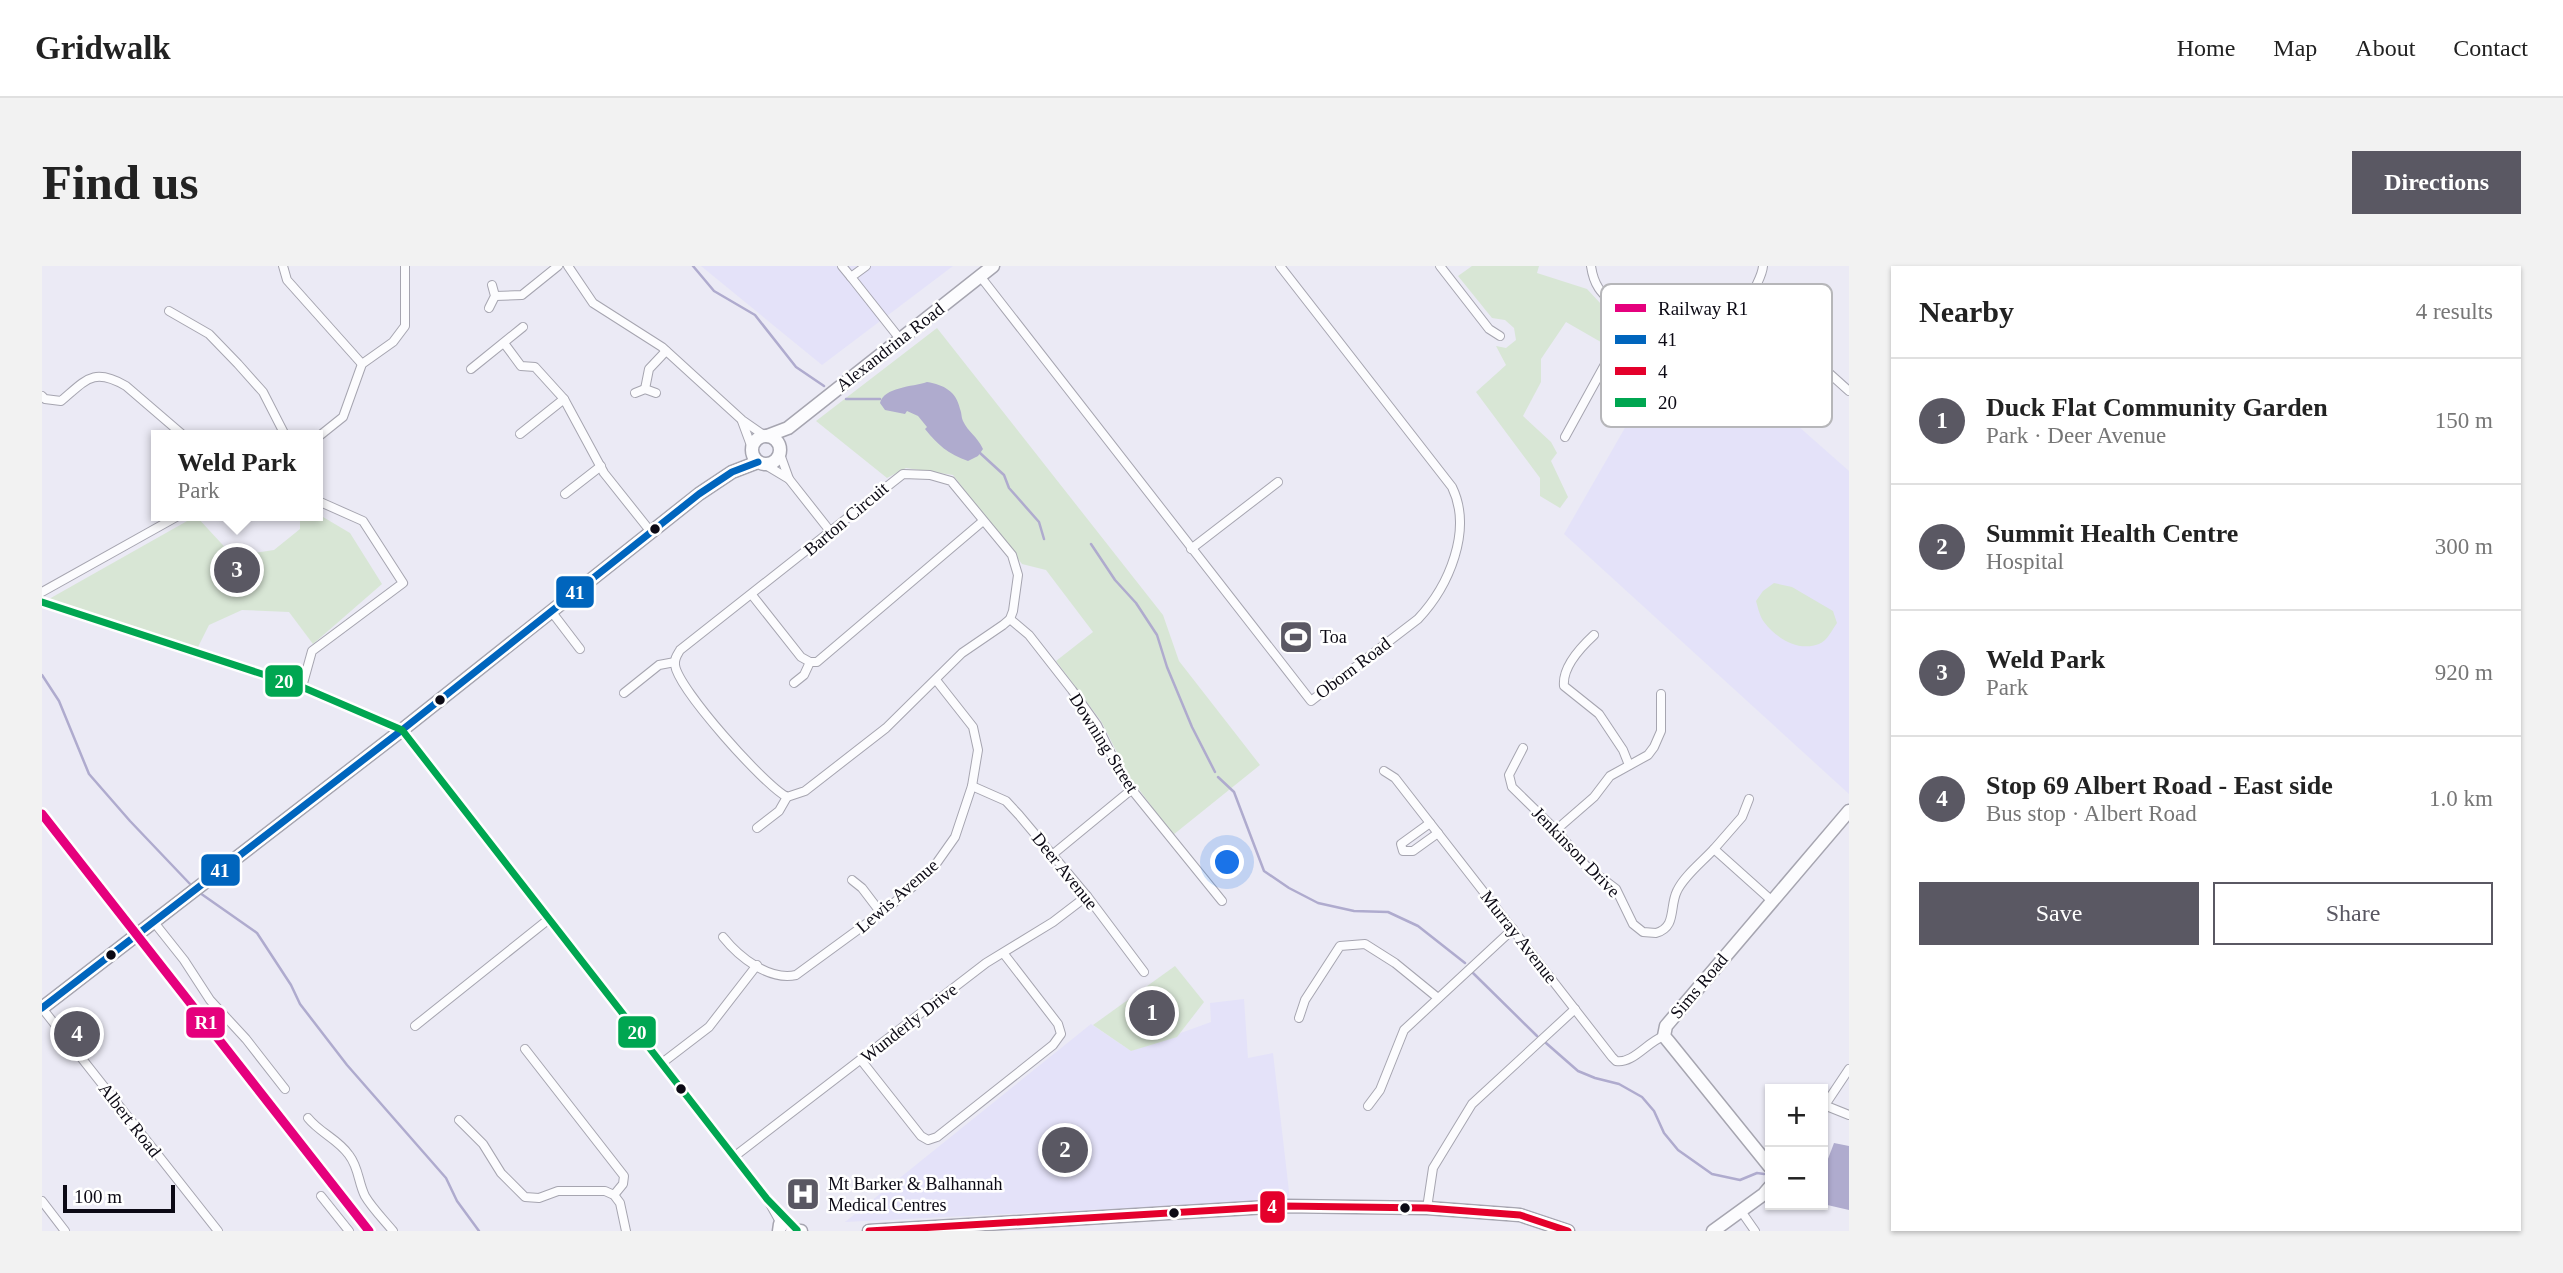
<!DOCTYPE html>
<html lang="en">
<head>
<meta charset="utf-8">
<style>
  :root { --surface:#fff; --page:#f2f2f2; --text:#222; --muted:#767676; --line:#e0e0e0; --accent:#5a5863 }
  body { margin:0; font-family:Georgia,serif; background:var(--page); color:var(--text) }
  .controls { position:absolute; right:21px; bottom:21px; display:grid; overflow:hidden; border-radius:0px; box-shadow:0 2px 5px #0004 }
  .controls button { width:63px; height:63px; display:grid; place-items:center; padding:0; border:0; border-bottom:2px solid var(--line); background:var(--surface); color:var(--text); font:35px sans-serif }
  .scale { position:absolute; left:21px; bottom:18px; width:112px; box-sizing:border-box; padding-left:7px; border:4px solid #0c0a15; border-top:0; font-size:19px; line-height:24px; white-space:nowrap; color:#0c0a15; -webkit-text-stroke:5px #fff; paint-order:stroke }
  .you { position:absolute; left:1186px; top:597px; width:24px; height:24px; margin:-18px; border:5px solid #fff; border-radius:50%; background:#1a73e8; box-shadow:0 0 0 10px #1a73e833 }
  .badge { display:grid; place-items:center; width:46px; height:46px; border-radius:50%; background:var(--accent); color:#fff; font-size:23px; font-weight:700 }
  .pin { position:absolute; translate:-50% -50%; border:4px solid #fff; box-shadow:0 2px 7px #0006 }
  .popup { position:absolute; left:109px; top:164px; width:172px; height:91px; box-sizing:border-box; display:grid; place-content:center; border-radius:0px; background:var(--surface); filter:drop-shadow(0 2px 5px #0005); font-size:23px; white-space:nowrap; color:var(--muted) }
  .popup b { font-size:26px; color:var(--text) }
  .popup::after { content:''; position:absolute; left:50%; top:100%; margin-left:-14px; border:14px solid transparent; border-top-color:var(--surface) }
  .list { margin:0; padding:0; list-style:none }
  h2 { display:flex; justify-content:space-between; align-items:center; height:91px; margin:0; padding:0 28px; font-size:30px }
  h2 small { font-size:23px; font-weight:400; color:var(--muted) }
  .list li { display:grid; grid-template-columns:46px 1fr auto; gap:21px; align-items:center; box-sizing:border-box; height:126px; padding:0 28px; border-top:2px solid var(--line) }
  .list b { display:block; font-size:26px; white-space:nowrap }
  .list p { margin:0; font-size:23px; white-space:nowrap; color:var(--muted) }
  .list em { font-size:23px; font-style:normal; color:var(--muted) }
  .actions { display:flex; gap:14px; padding:21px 28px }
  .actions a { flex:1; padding:16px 0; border:2px solid var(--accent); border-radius:0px; text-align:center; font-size:24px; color:var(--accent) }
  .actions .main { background:var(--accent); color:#fff }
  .map { position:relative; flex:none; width:1807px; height:965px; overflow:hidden; border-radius:0px }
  header { display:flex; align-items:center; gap:42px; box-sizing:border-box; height:98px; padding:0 35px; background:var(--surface); border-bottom:2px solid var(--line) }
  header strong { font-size:33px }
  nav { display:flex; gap:38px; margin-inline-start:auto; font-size:24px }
  .intro { display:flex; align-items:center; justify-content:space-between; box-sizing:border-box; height:168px; padding:0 42px }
  h1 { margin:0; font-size:49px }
  .button { padding:18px 32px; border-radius:0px; background:var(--accent); color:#fff; font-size:24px; font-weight:700 }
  main { display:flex; gap:42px; padding:0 42px }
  aside { flex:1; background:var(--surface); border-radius:0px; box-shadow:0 2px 5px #0004 }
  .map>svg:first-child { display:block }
  .built { fill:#e4e2f9 }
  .green { fill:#d8e6d5 }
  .water { fill:#afabce }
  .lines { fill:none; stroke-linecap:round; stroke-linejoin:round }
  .stream { stroke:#afabce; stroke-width:2.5 }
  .street-casing { stroke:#a6a5b0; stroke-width:10 }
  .secondary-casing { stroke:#a6a5b0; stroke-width:15 }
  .primary-casing { stroke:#a6a5b0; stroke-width:15 }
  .street { stroke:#fcfcfe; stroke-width:8 }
  .secondary { stroke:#fcfcfe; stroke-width:12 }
  .primary { stroke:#fcfcfe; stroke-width:12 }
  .bus-1-casing { stroke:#fff; stroke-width:12 }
  .bus-2-casing { stroke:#fff; stroke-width:12 }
  .bus-3-casing { stroke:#fff; stroke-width:12 }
  .bus-1 { stroke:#0065bd; stroke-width:7 }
  .bus-2 { stroke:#e4002b; stroke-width:7 }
  .bus-3 { stroke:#00a651; stroke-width:7 }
  .rail-1-casing { stroke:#fff; stroke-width:14 }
  .rail-1 { stroke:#e5007d; stroke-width:9 }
  .bus-dot { fill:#0c0a15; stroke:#fff; stroke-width:2.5 }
  .labels { text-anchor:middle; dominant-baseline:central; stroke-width:5; stroke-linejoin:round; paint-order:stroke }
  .street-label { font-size:18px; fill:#0c0a15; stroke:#fff }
  .poi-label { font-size:18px; fill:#0c0a15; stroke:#fff; text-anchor:start }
  .key { fill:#fff; stroke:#b6b6b9; stroke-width:2 }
  .key-label { font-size:19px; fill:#0c0a15 }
  .line-badge { stroke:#fff; stroke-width:2.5 }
  .badge-label { font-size:19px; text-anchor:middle; font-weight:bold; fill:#fff }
</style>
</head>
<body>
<header>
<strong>Gridwalk</strong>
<nav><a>Home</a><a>Map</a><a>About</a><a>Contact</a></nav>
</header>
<div class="intro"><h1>Find us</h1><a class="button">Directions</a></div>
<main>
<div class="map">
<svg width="1807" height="965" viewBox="0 0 1807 965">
  <rect width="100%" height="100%" fill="#ebeaf5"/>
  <!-- built -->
  <g class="built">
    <polygon points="659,0 911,0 780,99"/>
    <polygon points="1642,59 1807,205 1807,528 1522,268"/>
    <polygon points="1202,733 1206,792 1231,787 1248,934 803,956 1049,758 1089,785 1169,756 1168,737"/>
  </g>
  <!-- green -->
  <g class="green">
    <polygon points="1430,0 1497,0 1495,7 1545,23 1559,38 1573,48 1577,55 1564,79 1524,56 1499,93 1499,116 1481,150 1509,176 1515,187 1509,195 1526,231 1518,242 1498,230 1498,212 1434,126 1464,99 1454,80 1464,82 1474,74 1472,62 1463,54 1450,52 1416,10"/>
    <polygon points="895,62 1121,349 1137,395 1218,499 1131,569 1087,510 1059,455 1014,395 1051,366 1004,304 980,298 911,209 864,202 845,212 774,155"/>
    <polygon points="276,248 308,267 340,318 271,378 247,346 200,344 167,359 154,385 23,342 7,333 154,250 191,290 232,284 258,263 258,250 276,250"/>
    <path d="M1732,317L1750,321L1791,345L1795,357C1790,364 1785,375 1777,378C1756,386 1734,372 1722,356C1718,351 1716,342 1714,335L1721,325Z"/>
    <polygon points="1133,700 1162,736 1135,771 1089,785 1051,759"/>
  </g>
  <!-- water -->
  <g class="water">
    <path d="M885,116C902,119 914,125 918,143C920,148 919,150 921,155C926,166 935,170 941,183L936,190L926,195C906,188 896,179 883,163L885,161L876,150L865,145L863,148L843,144L838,137C842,121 870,121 885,116Z"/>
    <polygon points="1792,877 1807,880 1807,944 1781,938 1781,906"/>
  </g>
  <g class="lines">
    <!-- stream -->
    <g class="stream">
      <polyline points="651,0 672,25 713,49 754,101 782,120"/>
      <polyline points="804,133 838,133"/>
      <polyline points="938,187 962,209 967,222 997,256 1002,273"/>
      <polyline points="1049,278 1073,314 1094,337 1115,369 1125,401 1150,461 1173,506"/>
      <polyline points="0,409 17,435 47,508 88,555 148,618"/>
      <polyline points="1176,511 1192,526 1222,605 1247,622 1276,637 1312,645 1346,646 1376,660 1423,697"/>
      <polyline points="158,627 215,667 249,719 258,738 305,799 404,912 415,935 437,965"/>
      <polyline points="1431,707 1495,770"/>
      <polyline points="1504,777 1536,805 1553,812 1577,818 1600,831 1612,845 1622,867 1636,884 1670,908 1698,914 1715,907 1722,908"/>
    </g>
    <!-- street casing -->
    <g class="street-casing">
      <g id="street">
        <polyline points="241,0 245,14 320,98"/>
        <polyline points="526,0 551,37 620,81 700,154 723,170"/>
        <polyline points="800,0 809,11"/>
        <polyline points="824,0 809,11 858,73"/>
        <polyline points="1398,0 1447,63 1458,70"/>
        <path d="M1721,0C1720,14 1708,24 1710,38L1807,125"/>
        <path d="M938,10L1269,435L1376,353C1407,320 1431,264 1410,221L1238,0"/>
        <polyline points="453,30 480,29 516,0"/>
        <polyline points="447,42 453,30 450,19"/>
        <polyline points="127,45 167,68 196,98 221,126 243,169"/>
        <polyline points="462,77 479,100 493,101 522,133 562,207 609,266"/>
        <polyline points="1675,85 1698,45 1710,38"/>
        <polyline points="429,103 481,61"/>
        <polyline points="603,123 607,103 624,85"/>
        <polyline points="593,127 603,123 614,127"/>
        <path d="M0,130L3,133L19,135C44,114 51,101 84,120L141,169"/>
        <polyline points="700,155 710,182"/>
        <polyline points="478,168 522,133"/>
        <polyline points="276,171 301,151 320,98 351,76 363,60 363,0"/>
        <path d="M1523,171L1583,62L1584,51C1567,31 1553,28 1549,0"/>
        <polyline points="738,188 747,213 788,265"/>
        <polyline points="722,198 747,213"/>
        <path d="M861,208L888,209L909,215L970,289L976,309L971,345L968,353L961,359L920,387L844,462L763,525L745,531C723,520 636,423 633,399C632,393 635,389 638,384Z"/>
        <polyline points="523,228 559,200"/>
        <polyline points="1149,283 1236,216"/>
        <polyline points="0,326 136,250"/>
        <polyline points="710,329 759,391 768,396 775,396 941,255"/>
        <polyline points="0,336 260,421 360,464 725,933 755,964"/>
        <polyline points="509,345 538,383"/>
        <polyline points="968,353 987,369 1030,424 1055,459 1082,514 1180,635"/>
        <path d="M1552,369C1539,381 1520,401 1522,420L1557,448L1581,484L1587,499"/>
        <polyline points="752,417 762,409 768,396"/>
        <polyline points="260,421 270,385 361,317 321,255 276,235"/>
        <polyline points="582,427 617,399 633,396"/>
        <path d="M1481,482L1467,509L1470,521L1514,564L1545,601L1574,623L1591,658L1601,666L1614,667C1635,661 1627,641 1635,625C1642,610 1660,596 1672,583L1729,634"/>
        <path d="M1342,505L1353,512L1570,791L1574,795C1591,798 1605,776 1622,770"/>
        <polyline points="930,520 964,535 977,549 1045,630 1102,706"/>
        <polyline points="1388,557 1359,578 1361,585 1371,585 1396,567"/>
        <polyline points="715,562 737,545 745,531"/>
        <polyline points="1514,564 1552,531 1568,510 1606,489 1612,481 1619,465 1619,428"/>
        <polyline points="1672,583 1700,551 1707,533"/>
        <polyline points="1010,589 1089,524"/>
        <polyline points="810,614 820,622 839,647"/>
        <polyline points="111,655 142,694 168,734 204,773 243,823"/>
        <path d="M681,671C697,691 727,715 754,709L847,641L889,605L913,571L930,520L936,484L931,461L894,414"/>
        <polyline points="0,742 176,965"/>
        <polyline points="1257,752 1263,734 1298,680 1323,678 1353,697 1396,732"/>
        <polyline points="373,760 507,653"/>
        <polyline points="483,783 582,910 581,918 572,929"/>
        <polyline points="819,794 879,870 886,874 895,871 1011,779 1019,768 1016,758 962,688"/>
        <polyline points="620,797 667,761 715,699"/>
        <polyline points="1782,839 1807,849"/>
        <polyline points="1326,840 1338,824 1362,764 1471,663"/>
        <polyline points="1781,842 1807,803"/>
        <path d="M266,852C278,867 296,873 307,889C317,902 316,916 323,930C330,942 342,954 351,965"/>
        <polyline points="417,854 441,878 459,907 483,931 497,932 516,925 563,925 572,929 578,937 584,965"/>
        <polyline points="693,890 944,697 1011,656 1045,630"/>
        <polyline points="279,930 307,965"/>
        <polyline points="0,935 23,965"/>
        <polyline points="727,936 741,961"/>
        <polyline points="1385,942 1391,902 1430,838 1533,743"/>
        <polyline points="1699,945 1713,965"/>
      </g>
    </g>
    <!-- secondary casing -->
    <g class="secondary-casing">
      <g id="secondary">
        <circle cx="724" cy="184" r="14"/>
        <polyline points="725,170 746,162 951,0"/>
        <polyline points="0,742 360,464 657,228 690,206 716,196"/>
        <polyline points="1728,901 1627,776 1622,770 1624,760 1807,545"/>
        <polyline points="1671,965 1722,928 1728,921"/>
      </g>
    </g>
    <!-- primary casing -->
    <g class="primary-casing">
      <g id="primary">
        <polyline points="737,965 738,958"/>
        <polyline points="750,965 759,965"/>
        <polyline points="827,965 1242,940 1385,942 1478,949 1526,965"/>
      </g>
    </g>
    <!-- street -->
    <use href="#street" class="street"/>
    <!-- secondary -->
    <use href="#secondary" class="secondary"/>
    <!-- primary -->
    <use href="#primary" class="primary"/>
    <!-- bus-1 casing -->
    <g class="bus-1-casing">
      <polyline id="bus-1" points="0,742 360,464 657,228 690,206 716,196"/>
    </g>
    <!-- bus-2 casing -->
    <g class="bus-2-casing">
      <polyline id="bus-2" points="827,965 1242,940 1385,942 1478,949 1526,965"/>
    </g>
    <!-- bus-3 casing -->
    <g class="bus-3-casing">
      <polyline id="bus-3" points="0,336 260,421 360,464 725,933 755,964"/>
    </g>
    <!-- bus-1 -->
    <use href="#bus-1" class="bus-1"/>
    <!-- bus-2 -->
    <use href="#bus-2" class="bus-2"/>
    <!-- bus-3 -->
    <use href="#bus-3" class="bus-3"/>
    <!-- rail-1 casing -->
    <g class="rail-1-casing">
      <polyline id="rail-1" points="0,548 327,965"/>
    </g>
    <!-- rail-1 -->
    <use href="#rail-1" class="rail-1"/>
  </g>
  <!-- icons -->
  <defs>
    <g id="stadium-square" transform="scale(1.75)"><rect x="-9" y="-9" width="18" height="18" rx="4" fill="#5a5863" stroke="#fff"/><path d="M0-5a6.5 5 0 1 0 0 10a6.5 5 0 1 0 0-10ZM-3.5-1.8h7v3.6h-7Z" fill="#fff"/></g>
    <g id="hospital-square" transform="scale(1.75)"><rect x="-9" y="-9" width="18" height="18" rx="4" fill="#5a5863" stroke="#fff"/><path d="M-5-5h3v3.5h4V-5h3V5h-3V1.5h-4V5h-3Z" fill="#fff"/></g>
  </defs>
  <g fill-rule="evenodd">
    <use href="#stadium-square" x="1254" y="371"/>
    <use href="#hospital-square" x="761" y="928"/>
  </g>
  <!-- markers -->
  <g class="bus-dot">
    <circle cx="613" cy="263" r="6"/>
    <circle cx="398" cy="434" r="6"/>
    <circle cx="69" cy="689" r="6"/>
    <circle cx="639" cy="823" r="6"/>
    <circle cx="1363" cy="942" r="6"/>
    <circle cx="1132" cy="947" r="6"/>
  </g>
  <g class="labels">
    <!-- street labels -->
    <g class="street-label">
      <text transform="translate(848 81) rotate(-38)">Alexandrina Road</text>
      <text transform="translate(804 253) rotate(-40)">Barton Circuit</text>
      <text transform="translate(1311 402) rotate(-37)">Oborn Road</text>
      <text transform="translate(1062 477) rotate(58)">Downing Street</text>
      <text transform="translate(1534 586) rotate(46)">Jenkinson Drive</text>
      <text transform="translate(1023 605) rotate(51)">Deer Avenue</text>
      <text transform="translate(855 630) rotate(-41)">Lewis Avenue</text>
      <text transform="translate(1477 671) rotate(52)">Murray Avenue</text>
      <text transform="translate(1657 720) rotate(-50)">Sims Road</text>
      <text transform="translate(867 757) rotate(-38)">Wunderly Drive</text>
      <text transform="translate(88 854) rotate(52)">Albert Road</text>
    </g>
    <!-- poi labels -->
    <g class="poi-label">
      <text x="1278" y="371">Toa</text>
      <text x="786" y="918">Mt Barker &amp; Balhannah<tspan x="786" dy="21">Medical Centres</tspan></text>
    </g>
  </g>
  <!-- legend -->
  <rect x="1559" y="18" width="231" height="143" rx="10" class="key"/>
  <rect x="1573" y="38" width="31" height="8" fill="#e5007d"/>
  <rect x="1573" y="69" width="31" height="9" fill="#0065bd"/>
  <rect x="1573" y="101" width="31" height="8" fill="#e4002b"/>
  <rect x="1573" y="132" width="31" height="9" fill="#00a651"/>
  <g class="key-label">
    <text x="1616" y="49">Railway R1</text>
    <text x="1616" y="80">41</text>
    <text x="1616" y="112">4</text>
    <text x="1616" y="143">20</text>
  </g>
  <g class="line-badge">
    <rect x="513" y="309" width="40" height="34" rx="7" fill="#0065bd"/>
    <rect x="222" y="398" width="40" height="34" rx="7" fill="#00a651"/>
    <rect x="158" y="587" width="41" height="34" rx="7" fill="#0065bd"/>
    <rect x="143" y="740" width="41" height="33" rx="7" fill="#e5007d"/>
    <rect x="575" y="749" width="40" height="34" rx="7" fill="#00a651"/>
    <rect x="1217" y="924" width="27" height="34" rx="7" fill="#e4002b"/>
  </g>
  <g class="badge-label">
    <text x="533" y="333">41</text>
    <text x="242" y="422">20</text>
    <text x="178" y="611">41</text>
    <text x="164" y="763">R1</text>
    <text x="595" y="773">20</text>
    <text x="1230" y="947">4</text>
  </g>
</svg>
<div class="controls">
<button>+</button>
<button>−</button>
</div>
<div class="scale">100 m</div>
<div class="you"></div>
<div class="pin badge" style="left:1110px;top:747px">1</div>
<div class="pin badge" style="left:1023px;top:884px">2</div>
<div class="pin badge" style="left:195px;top:304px">3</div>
<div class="popup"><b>Weld Park</b>Park</div>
<div class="pin badge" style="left:35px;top:768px">4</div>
</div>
<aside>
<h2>Nearby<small>4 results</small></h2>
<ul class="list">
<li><span class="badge">1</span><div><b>Duck Flat Community Garden</b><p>Park · Deer Avenue</p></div><em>150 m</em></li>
<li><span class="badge">2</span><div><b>Summit Health Centre</b><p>Hospital</p></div><em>300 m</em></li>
<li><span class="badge">3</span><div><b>Weld Park</b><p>Park</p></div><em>920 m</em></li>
<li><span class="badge">4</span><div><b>Stop 69 Albert Road - East side</b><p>Bus stop · Albert Road</p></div><em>1.0 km</em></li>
</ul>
<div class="actions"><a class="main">Save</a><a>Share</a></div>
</aside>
</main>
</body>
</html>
